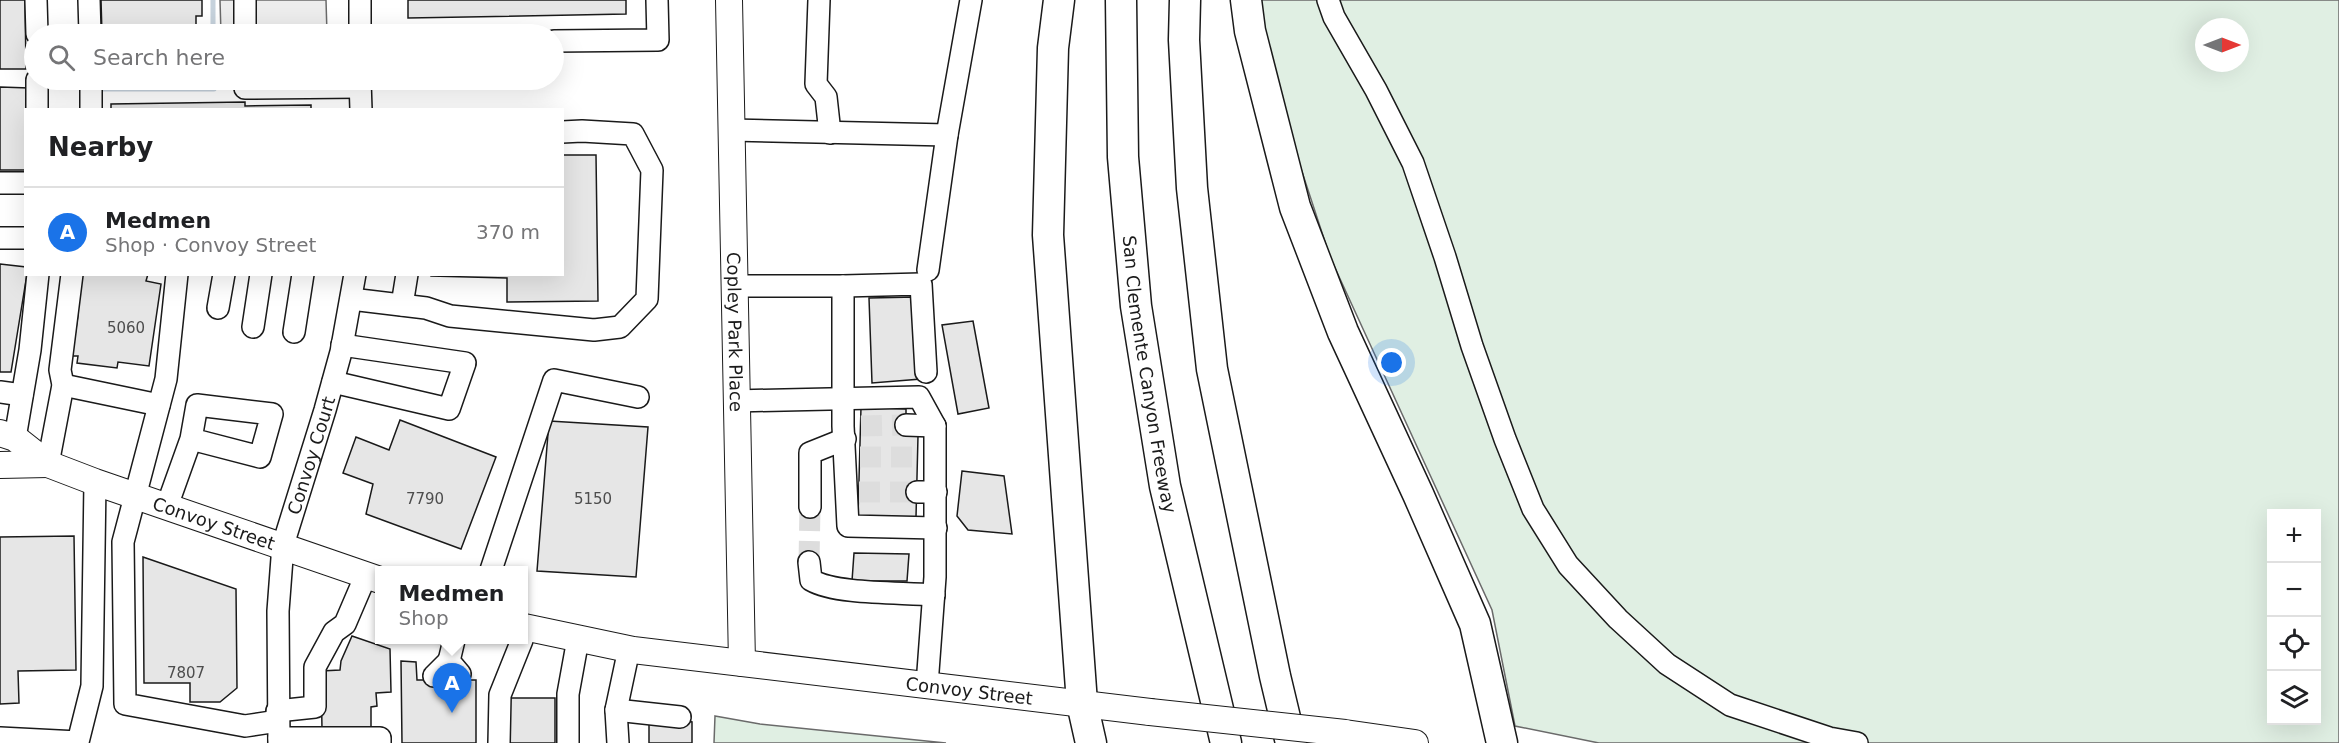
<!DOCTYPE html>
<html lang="en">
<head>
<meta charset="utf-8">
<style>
  :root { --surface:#fff; --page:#f2f2f2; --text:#202124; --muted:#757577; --line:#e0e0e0; --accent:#1a73e8 }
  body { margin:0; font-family:"DejaVu Sans",sans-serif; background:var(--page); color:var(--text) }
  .controls { position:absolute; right:18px; bottom:18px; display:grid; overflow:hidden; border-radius:0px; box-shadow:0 6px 24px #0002 }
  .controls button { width:54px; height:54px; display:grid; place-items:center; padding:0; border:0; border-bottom:2px solid var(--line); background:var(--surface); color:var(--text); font:30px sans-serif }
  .compass { position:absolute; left:2195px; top:18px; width:54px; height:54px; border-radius:50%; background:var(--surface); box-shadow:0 6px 24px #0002; rotate:90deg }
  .you { position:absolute; left:1392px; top:363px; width:21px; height:21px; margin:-15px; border:4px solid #fff; border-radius:50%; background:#1a73e8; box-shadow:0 0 0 9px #1a73e833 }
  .badge { display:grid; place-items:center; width:39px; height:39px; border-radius:50%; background:var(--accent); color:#fff; font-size:20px; font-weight:700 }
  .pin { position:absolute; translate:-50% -50px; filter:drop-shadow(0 2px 3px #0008) }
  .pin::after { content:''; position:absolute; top:32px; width:21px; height:18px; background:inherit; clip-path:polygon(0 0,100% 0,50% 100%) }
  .popup { position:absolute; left:375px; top:566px; width:153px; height:78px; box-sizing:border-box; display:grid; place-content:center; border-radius:0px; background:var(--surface); filter:drop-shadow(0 2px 4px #0005); font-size:20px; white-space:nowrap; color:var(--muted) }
  .popup b { font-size:22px; color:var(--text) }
  .popup::after { content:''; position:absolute; left:50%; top:100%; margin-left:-12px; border:12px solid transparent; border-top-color:var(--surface) }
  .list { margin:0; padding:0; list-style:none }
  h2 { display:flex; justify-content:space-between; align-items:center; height:78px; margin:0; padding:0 24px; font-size:26px }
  h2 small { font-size:20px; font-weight:400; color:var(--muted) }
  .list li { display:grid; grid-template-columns:39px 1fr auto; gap:18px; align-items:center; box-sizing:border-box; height:90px; padding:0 24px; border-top:2px solid var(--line) }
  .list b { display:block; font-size:22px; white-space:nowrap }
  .list p { margin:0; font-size:20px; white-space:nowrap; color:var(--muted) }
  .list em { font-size:20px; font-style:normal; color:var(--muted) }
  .icon { flex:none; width:33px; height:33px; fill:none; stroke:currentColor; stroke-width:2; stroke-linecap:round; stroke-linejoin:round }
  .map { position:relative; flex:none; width:2339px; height:743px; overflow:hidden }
  .search { position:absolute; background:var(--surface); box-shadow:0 6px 24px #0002; left:24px; top:24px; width:540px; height:66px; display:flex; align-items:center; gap:15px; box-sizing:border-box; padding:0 21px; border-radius:33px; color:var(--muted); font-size:22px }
  .panel { position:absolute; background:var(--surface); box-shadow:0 6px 24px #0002; left:24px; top:108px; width:540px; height:168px; border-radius:0px }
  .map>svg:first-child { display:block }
  .green { fill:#e0efe3; stroke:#6a6a6a; stroke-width:1.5; fill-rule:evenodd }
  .parking { fill:#ededed; stroke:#6a6a6a; stroke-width:1.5 }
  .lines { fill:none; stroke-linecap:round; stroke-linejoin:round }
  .stream { stroke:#c6d2dc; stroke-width:5 }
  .building { fill:#e6e6e6; stroke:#1a1a1a; stroke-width:1.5 }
  .minor-tunnel { stroke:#ddd; stroke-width:21; stroke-dasharray:21 10; stroke-linecap:butt }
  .minor-casing { stroke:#1a1a1a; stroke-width:24 }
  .major-casing { stroke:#1a1a1a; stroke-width:28 }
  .highway-casing { stroke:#1a1a1a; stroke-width:33 }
  .minor { stroke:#fff; stroke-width:21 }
  .major { stroke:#fff; stroke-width:26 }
  .highway { stroke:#fff; stroke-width:30 }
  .major-bridge-casing { stroke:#1a1a1a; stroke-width:28; stroke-linecap:butt }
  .major-bridge { stroke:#fff; stroke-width:26 }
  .labels { text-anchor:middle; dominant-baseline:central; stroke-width:4.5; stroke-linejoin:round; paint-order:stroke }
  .number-label { font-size:15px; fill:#4d4d4d }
  .street-label { font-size:18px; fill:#1a1a1a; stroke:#fff }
</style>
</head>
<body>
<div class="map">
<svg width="2339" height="743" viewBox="0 0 2339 743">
  <rect width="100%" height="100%" fill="#fff"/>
  <!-- green -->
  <g class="green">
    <path d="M1260,0H2339V743H1599L1515,726L1492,610L1330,257L1268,68ZM2204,27H2240V63H2204ZM2272,514H2316V720H2272Z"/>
    <polygon points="715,716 760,724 946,743 714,743"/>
  </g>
  <!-- parking -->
  <polygon class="parking" points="220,0 326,0 327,34 221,34"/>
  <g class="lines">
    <!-- stream -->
    <g class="stream">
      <polyline points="213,0 213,34"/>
      <polyline points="95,89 214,89 214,80"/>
    </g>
  </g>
  <!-- building -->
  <g class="building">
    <polygon points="0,0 25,0 26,69 0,69"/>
    <polygon points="101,0 202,0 202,16 196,16 196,34 102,34"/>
    <polygon points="408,0 626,0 626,14 408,18"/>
    <polygon points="102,80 197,80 197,83 102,85"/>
    <polygon points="0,87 29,88 29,110 26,110 26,170 0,170"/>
    <polygon points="245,102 245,106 311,105 311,110 111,110 111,104"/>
    <polygon points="562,155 596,155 598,301 507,302 507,278 431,276 431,274 562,274"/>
    <polygon points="0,264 26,267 27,274 11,372 0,372"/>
    <polygon points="80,274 148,274 146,281 161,284 149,366 118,362 117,368 77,363 78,356 72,356 78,315 75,314"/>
    <polygon points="916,297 921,379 872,383 869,298"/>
    <polygon points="973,321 989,408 958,414 942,325"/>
    <polygon points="861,407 906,409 906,436 918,436 916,517 858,516"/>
    <polygon points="400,420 496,457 461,549 366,514 373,484 343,473 356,437 389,450"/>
    <polygon points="549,421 648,427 636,577 537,571"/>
    <polygon points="962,471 1004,476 1012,534 968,530 957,516"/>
    <polygon points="74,536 76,670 18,671 19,703 0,704 0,537"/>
    <polygon points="854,553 909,554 907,581 852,581"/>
    <polygon points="143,557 236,589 237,688 220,702 190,702 190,683 144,683"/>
    <polygon points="352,636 390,649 391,692 376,693 377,706 371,707 371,727 322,729 321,671 340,670 341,661"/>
    <polygon points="401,661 416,662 417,680 476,680 476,743 402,743"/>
    <rect x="504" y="698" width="51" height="45"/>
    <polygon points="655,716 692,722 692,743 649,743 649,722"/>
  </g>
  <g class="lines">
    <!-- minor-tunnel -->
    <g class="minor-tunnel">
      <polyline points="861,426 906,425"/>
      <polyline points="860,457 918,457"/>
      <polyline points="859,492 917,492"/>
      <polyline points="809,562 810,507"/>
    </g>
    <!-- minor casing -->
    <g class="minor-casing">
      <g id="minor">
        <polyline points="36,0 37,34"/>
        <polyline points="89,0 90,34"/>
        <polyline points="245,0 245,34"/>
        <polyline points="360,0 360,34"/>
        <polyline points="819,0 816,84 826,97 830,133"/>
        <polyline points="1328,0 1334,17 1376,90 1413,163 1445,257 1472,346 1505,439 1533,509 1568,565 1618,619 1667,664 1730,705 1829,738 1857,743"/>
        <polyline points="554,41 658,40 657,0"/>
        <polyline points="37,80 37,110"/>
        <polyline points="91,80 91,110"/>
        <polyline points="245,80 245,88 360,87"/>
        <polyline points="360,80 361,110"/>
        <polyline points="731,130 947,135"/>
        <polyline points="0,183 26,183"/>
        <polyline points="0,238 26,238"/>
        <polyline points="928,270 947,135 971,0"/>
        <polyline points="177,274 166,379 123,542 125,704 245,726 278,721"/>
        <polyline points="733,286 843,286 843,426 848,526 936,528"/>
        <polyline points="843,286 921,284 926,372"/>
        <polyline points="351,299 426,308 450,316 594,330 620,327 647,299 652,170 633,134 582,131 562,132"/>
        <polyline points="402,305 407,274"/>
        <polyline points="218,308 224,274"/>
        <polyline points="253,327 261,274"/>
        <polyline points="294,332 303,274"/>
        <polyline points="333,382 449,409 465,363 342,345"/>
        <polyline points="63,385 159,405"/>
        <polyline points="0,392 22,395"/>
        <polyline points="735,401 919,397 935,426 935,577 927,685"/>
        <polyline points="906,425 935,426"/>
        <polyline points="15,438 30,350 38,274"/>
        <polyline points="48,464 63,385 60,370 72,274"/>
        <polyline points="917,492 936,492"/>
        <polyline points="167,506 191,439 197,405 272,414 260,457 191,439"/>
        <polyline points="810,507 810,453 845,439"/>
        <path d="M809,562L811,580C837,595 903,592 934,595"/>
        <polyline points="491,570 554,380 638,397"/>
        <polyline points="454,640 449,661 460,674"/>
        <polyline points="434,676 449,661"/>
        <polyline points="616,710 680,717"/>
        <polyline points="277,711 315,707 315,667 334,632 345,624 366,575"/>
        <polyline points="0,738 78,742 92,686 95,482"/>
        <polyline points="279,738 380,738 380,743"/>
        <path id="s1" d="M279,743L278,611L283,545L325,410L341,352L355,274"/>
        <polyline points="499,743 500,695 522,640"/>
        <polyline points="568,743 568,694 578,639"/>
        <polyline points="618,743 616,710 629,649"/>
      </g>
    </g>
    <!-- major casing -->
    <g class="major-casing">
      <g id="major">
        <path id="s2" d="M729,0L742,663"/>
        <path id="s3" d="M0,433L15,438L48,464L95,482L380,580"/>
        <polyline points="0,465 48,464"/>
        <path id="s4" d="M524,627L633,650L1150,712"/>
        <polyline points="1345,733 1415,743"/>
      </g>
    </g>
    <!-- highway casing -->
    <g class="highway-casing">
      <g id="highway">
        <polyline points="1059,0 1053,48 1048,235 1082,703 1091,743"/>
        <path id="s5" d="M1121,0L1123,157L1136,306L1165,486L1226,743"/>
        <polyline points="1185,0 1184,40 1192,188 1212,369 1275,676 1291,743"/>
        <polyline points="1246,0 1250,31 1295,207 1343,332 1418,494 1475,624 1502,743"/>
      </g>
    </g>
    <!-- minor -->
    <use href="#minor" class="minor"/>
    <!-- major -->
    <use href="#major" class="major"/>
    <!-- highway -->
    <use href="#highway" class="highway"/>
    <!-- major-bridge casing -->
    <g class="major-bridge-casing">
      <polyline id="major-bridge" points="1150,712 1345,733"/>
    </g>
    <!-- major-bridge -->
    <use href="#major-bridge" class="major-bridge"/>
  </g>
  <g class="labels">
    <!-- number labels -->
    <g class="number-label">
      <text x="126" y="328">5060</text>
      <text x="425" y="499">7790</text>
      <text x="593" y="499">5150</text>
      <text x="186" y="673">7807</text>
    </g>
    <!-- street labels -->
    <g class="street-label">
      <text stroke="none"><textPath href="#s2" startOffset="332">Copley Park Place</textPath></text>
      <text stroke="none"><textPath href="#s5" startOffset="376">San Clemente Canyon Freeway</textPath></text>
      <text stroke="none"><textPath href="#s1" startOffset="292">Convoy Court</textPath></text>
      <text stroke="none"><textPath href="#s3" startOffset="234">Convoy Street</textPath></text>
      <text stroke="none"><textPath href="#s4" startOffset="450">Convoy Street</textPath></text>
    </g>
  </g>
</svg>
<div class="controls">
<button>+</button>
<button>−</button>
<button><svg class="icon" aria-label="locate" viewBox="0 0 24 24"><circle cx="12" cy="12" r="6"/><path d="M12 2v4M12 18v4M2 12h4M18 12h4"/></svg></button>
<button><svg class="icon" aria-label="layers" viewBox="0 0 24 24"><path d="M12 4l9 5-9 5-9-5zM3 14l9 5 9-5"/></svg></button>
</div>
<svg class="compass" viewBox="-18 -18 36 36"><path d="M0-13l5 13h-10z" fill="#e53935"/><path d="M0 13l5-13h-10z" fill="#757577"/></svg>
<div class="you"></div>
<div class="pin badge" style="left:452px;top:713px">A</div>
<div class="popup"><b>Medmen</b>Shop</div>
<div class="search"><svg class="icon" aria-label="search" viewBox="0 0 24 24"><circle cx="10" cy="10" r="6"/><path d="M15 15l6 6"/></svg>Search here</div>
<section class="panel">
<h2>Nearby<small></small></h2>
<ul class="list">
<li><span class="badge">A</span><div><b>Medmen</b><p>Shop · Convoy Street</p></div><em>370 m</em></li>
</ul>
</section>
</div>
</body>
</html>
